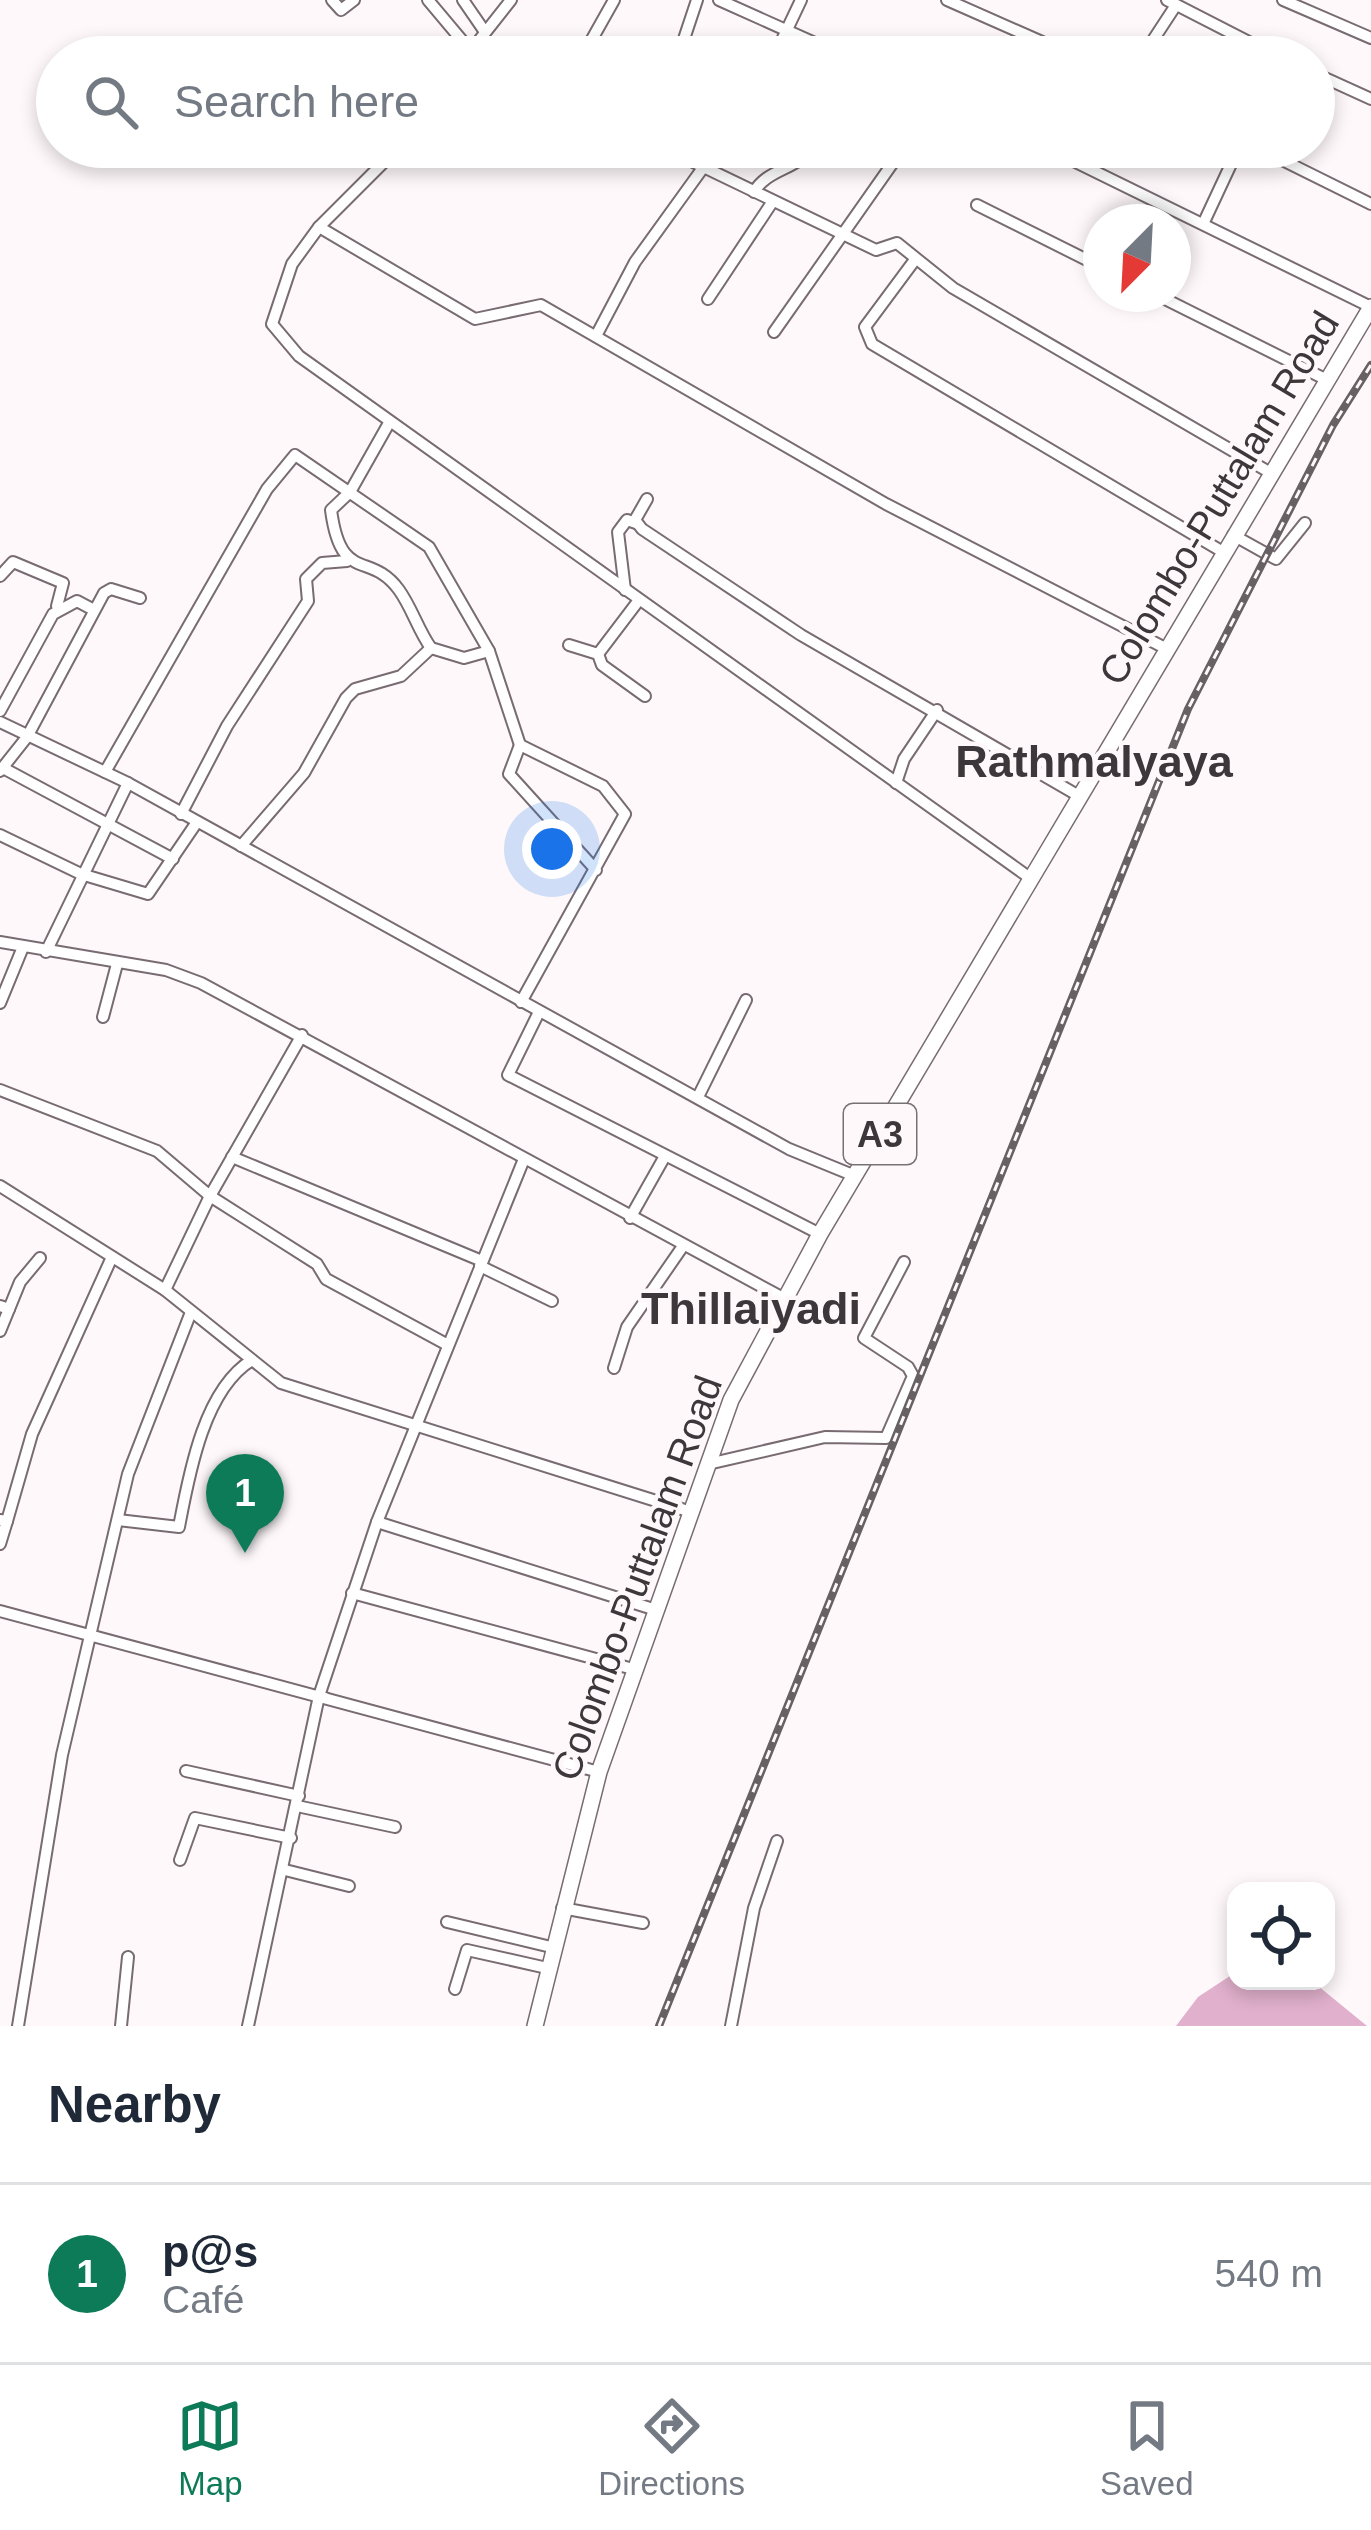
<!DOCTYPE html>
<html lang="en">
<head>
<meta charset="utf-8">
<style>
  :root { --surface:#fff; --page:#f2f2f3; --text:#1f2937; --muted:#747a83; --line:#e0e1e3; --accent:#0d7b57 }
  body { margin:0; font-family:Arial,sans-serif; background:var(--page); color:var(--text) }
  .controls { position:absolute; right:36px; bottom:36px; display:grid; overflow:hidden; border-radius:24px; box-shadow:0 6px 18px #0003 }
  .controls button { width:108px; height:108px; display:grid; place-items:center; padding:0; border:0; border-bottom:3px solid var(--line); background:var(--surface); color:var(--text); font:60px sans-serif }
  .compass { position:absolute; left:1083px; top:204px; width:108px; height:108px; border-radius:50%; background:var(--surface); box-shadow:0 6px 18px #0003; rotate:204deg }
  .you { position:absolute; left:552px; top:849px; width:42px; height:42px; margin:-30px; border:9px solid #fff; border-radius:50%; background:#1a73e8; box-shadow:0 0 0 18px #1a73e833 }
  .badge { display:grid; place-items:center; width:78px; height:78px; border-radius:50%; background:var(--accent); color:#fff; font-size:39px; font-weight:700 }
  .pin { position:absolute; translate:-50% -99px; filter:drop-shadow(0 3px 6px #0008) }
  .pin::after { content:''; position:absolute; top:63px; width:42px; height:36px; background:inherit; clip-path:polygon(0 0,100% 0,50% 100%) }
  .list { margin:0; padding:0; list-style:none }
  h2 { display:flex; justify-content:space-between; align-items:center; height:156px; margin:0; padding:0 48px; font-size:51px }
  h2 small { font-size:39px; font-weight:400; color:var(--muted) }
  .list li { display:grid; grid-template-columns:78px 1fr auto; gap:36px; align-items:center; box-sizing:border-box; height:180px; padding:0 48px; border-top:3px solid var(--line) }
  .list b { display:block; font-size:45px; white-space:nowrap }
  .list p { margin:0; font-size:39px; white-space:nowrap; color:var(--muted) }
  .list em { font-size:39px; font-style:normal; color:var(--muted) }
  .icon { flex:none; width:66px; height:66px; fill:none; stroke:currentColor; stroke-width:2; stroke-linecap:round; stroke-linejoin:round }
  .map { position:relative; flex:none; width:1371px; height:2026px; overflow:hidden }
  .search { position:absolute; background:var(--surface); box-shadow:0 6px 18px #0003; left:36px; right:36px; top:36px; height:132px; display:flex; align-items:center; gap:30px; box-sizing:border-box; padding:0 42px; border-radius:66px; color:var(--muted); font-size:45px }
  .sheet { height:336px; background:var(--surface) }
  nav { display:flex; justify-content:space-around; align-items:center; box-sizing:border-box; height:168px; border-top:3px solid var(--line); background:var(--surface); font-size:33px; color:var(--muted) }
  nav a { display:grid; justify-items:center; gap:6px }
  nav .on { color:var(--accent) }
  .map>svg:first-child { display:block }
  .water { fill:#e1b0cc }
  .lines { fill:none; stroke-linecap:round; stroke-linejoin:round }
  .minor-casing { stroke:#786b72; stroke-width:14 }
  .highway-casing { stroke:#786b72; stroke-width:18 }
  .minor { stroke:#fff; stroke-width:10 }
  .highway { stroke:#fff; stroke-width:15 }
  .rail-casing { stroke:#676164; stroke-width:8 }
  .rail { stroke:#fef8fb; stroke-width:3; stroke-dasharray:9; stroke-linecap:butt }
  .labels { text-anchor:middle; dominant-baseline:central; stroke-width:9; stroke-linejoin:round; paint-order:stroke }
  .shield { fill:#fef8fb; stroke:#767174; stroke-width:3 }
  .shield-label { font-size:36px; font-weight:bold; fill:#3c373a }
  .street-label { font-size:39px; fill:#3c373a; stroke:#fef8fb }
  .quarter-label { font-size:45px; font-weight:bold; fill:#3c373a; stroke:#fef8fb }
</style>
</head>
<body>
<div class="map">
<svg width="1371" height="2026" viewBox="0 0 1371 2026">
  <rect width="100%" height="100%" fill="#fef8fb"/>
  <!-- water -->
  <polygon class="water" points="1236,1972 1236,1981 1312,1981 1367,2026 1176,2026 1198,1997"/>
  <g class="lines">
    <!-- minor casing -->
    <g class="minor-casing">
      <g id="minor">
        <polyline points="332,0 341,10 354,0"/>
        <polyline points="428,0 470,50"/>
        <polyline points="463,0 485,32"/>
        <polyline points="719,0 846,57"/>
        <polyline points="947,0 1076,57"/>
        <polyline points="1167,0 1278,57"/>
        <polyline points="1283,0 1371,38"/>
        <polyline points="345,47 352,57"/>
        <polyline points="377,57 390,47"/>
        <polyline points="466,57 511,0"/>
        <polyline points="582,57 614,0"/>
        <polyline points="678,57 697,0"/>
        <polyline points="774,57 801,0"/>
        <polyline points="1142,57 1176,5"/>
        <polyline points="1314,73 1371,99"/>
        <polyline points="399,147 319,227 475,319 541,305 886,504 1167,649"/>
        <polyline points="662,147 876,250 897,243 953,288 1269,472"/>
        <polyline points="1045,147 1371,307"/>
        <polyline points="1256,147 1371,204"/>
        <path d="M754,192C768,168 796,171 812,147"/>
        <polyline points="977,205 1101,267"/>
        <polyline points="1204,222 1239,147"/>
        <polyline points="319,227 292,264 272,324 299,356 1030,878"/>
        <polyline points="914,261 865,327 872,344 1223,552"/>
        <polyline points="1155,294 1325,379"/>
        <polyline points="708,299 773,201"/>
        <polyline points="774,332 904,147"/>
        <polyline points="596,336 635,262 718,147"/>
        <path d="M389,423L350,492L331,510C341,585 370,550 399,590C412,608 418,630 431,648L464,658L489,651"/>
        <polyline points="647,499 635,520 642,529 801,635 1079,796"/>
        <polyline points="1233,535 1276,559 1305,523"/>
        <polyline points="0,576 13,562 63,583 57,606"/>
        <polyline points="625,590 618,532 627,520 636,523"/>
        <polyline points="569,645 598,654 602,665 645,696"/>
        <polyline points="598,654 639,600"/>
        <polyline points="0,711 53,614 77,601 94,610"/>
        <polyline points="0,722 128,783 789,1149 855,1176"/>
        <polyline points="3,768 173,859"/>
        <polyline points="0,771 27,737 104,593 111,589 140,598"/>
        <polyline points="105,772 267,489 295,455 429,547 489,651 520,745"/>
        <polyline points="896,783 904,759 937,710"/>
        <polyline points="181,814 227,726 308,601 306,579 322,563 347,561"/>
        <polyline points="0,835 81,874 148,894 197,822"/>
        <polyline points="241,846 304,773 346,698 355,689 401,676 431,648"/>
        <polyline points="0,942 166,970 201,983 783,1298"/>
        <polyline points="46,952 128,783"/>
        <polyline points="521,1002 625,814 603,786 520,745 509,774 596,870"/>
        <polyline points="0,1003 23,947"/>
        <polyline points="539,1012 508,1075 820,1234"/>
        <polyline points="103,1017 117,964"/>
        <polyline points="0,1090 157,1151 210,1196 302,1035"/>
        <polyline points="698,1097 746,1000"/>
        <polyline points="232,1157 482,1261"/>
        <polyline points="0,1186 165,1290 281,1383 688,1511"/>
        <polyline points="630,1218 665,1156"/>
        <polyline points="480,1266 552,1301"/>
        <polyline points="165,1290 210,1196 317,1264 326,1279 446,1344"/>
        <polyline points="0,1306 9,1309 0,1331"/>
        <polyline points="9,1309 20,1282 40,1258"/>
        <polyline points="614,1368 627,1327 683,1246"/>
        <polyline points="708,1464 825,1437 886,1438 913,1376 908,1367 864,1338 904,1262"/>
        <polyline points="0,1520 7,1521 0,1544"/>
        <path d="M118,1520L179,1527C189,1474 204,1389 252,1360"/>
        <polyline points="7,1521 32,1434 112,1257"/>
        <polyline points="377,1522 653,1609"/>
        <polyline points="352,1593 633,1669"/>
        <polyline points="0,1611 599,1772"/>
        <polyline points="319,1696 377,1522 524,1159"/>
        <polyline points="186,1771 299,1796"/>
        <polyline points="297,1806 395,1827"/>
        <polyline points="180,1860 195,1818 291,1838"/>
        <polyline points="285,1870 349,1886"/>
        <polyline points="562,1908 643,1923"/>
        <polyline points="447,1922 551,1947"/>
        <polyline points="455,1989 467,1950 547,1968"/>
        <polyline points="18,2026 62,1755 128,1474 191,1312"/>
        <polyline points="121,2026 128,1957"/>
        <polyline points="248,2026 319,1696 325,1698"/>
        <polyline points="731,2026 754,1908 777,1841"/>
      </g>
    </g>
    <!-- highway casing -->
    <g class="highway-casing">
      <polyline id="highway" points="535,2026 599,1772 731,1400 820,1234 1371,307"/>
    </g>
    <!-- minor -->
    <use href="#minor" class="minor"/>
    <!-- highway -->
    <use href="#highway" class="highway"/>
    <!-- rail casing -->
    <g class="rail-casing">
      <polyline id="rail" points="659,2026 1188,709 1333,425 1371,365"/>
    </g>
    <!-- rail -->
    <use href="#rail" class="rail"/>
  </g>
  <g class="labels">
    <!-- shield labels -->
    <rect class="shield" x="844" y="1104" width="72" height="60" rx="9"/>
    <g class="shield-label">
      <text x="880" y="1134">A3</text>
    </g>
    <!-- street labels -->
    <g class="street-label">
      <text transform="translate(1219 498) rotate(-59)">Colombo-Puttalam Road</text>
      <text transform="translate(637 1578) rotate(-70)">Colombo-Puttalam Road</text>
    </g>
    <!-- quarter labels -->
    <g class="quarter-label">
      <text x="1094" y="761">Rathmalyaya</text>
      <text x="751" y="1308">Thillaiyadi</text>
    </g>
  </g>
</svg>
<div class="controls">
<button><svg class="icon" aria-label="locate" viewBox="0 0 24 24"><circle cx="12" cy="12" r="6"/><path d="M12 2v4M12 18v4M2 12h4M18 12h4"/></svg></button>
</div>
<svg class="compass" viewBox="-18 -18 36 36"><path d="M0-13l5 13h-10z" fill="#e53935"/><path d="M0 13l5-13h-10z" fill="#747a83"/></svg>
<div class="you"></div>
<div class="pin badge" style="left:245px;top:1553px">1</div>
<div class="search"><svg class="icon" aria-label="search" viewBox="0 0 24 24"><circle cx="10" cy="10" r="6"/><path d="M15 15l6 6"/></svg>Search here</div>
</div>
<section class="sheet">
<h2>Nearby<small></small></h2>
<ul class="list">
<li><span class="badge">1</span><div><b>p@s</b><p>Café</p></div><em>540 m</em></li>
</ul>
</section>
<nav>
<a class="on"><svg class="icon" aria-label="map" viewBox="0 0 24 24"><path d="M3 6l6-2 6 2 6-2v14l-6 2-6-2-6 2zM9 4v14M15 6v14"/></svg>Map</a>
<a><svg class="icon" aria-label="directions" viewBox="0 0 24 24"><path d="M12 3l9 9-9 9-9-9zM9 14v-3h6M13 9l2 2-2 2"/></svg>Directions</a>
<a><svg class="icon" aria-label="saved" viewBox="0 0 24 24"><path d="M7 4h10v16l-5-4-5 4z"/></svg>Saved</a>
</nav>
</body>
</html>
